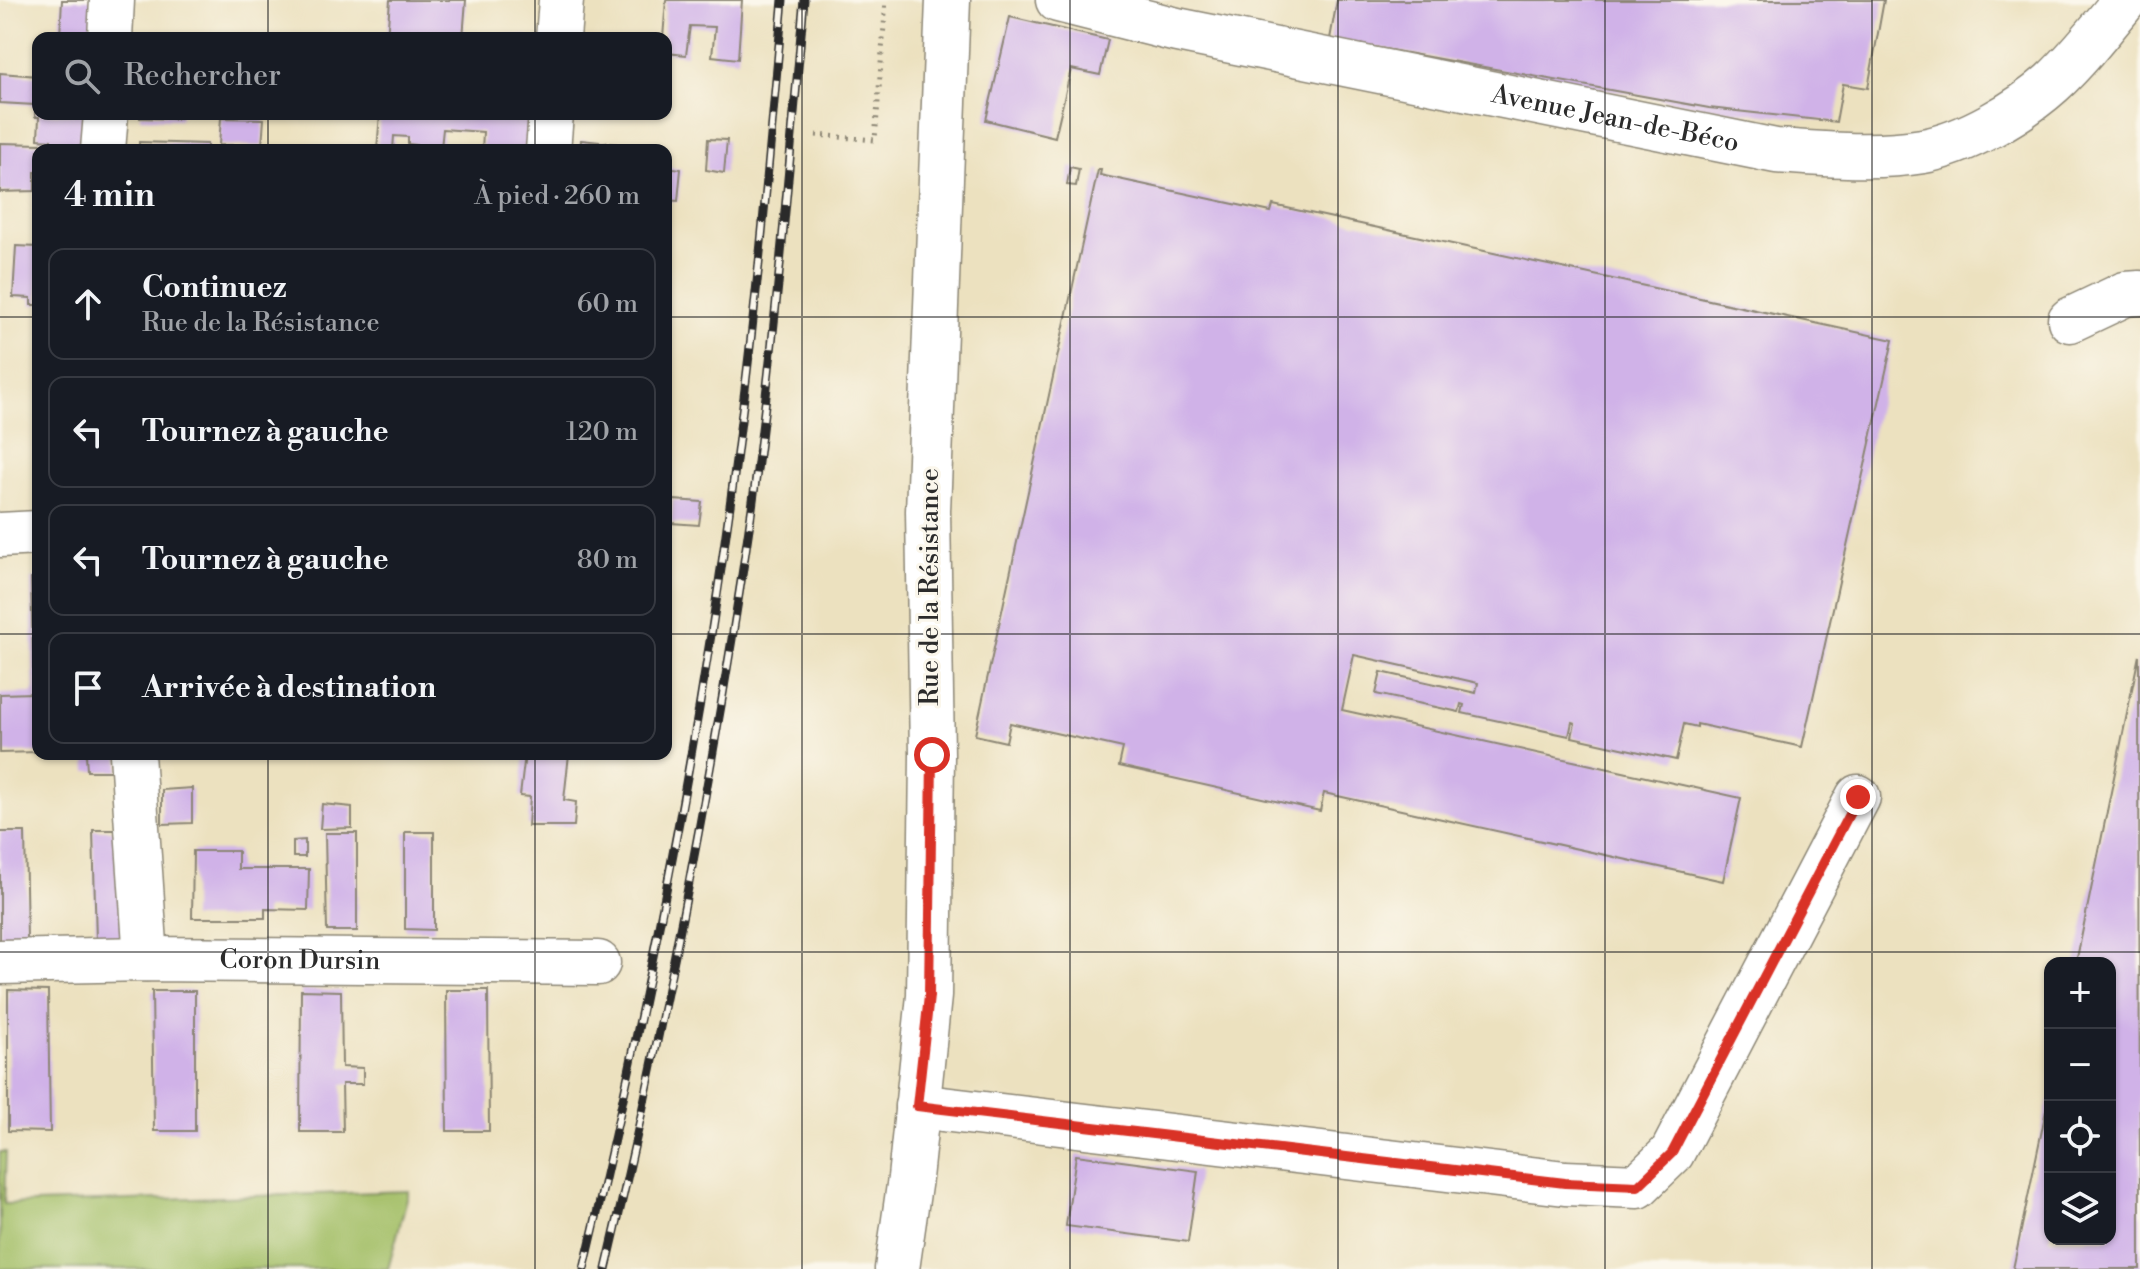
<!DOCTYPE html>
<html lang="fr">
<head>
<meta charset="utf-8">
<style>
  :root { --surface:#171b24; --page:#242831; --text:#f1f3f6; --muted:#9ea1a6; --line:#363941 }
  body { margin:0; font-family:"Libre Bodoni",serif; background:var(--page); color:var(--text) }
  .controls { position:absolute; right:24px; bottom:24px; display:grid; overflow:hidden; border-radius:16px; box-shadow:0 2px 6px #0004 }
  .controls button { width:72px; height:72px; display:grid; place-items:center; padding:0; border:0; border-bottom:2px solid var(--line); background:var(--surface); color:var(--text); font:40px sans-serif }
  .stop { position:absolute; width:24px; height:24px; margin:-18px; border:6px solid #d93025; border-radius:50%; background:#fff }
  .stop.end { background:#d93025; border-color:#fff; box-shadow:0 2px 8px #0008 }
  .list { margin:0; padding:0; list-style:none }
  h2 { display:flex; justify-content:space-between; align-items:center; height:104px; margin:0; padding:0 32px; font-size:34px }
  h2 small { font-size:26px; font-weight:400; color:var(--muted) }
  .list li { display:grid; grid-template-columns:52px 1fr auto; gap:24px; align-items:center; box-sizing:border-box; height:112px; margin:0 16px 16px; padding:0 16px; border:2px solid var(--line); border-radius:16px }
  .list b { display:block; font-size:30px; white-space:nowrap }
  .list p { margin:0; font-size:26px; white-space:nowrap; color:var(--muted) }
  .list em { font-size:26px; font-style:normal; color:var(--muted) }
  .icon { flex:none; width:44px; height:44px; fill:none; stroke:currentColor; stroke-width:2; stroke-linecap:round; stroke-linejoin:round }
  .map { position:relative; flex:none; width:2140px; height:1269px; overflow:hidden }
  .search { position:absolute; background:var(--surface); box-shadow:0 2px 6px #0004; left:32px; top:32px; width:640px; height:88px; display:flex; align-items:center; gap:20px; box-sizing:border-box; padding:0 28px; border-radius:16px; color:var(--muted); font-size:30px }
  .panel { position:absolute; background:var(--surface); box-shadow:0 2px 6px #0004; left:32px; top:144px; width:640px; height:616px; border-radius:16px }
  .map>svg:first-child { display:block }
  .green { fill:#a2be65; stroke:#667448; stroke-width:2 }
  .building { fill:#d0b2e8 }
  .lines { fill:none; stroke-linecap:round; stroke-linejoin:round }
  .minor-casing { stroke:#8c8675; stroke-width:47 }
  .path { stroke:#8c8675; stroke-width:5; stroke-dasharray:2 6; stroke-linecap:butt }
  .minor { stroke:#fff; stroke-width:44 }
  .rail-casing { stroke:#2b2b2b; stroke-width:9 }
  .rail { stroke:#fbf7ec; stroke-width:6; stroke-dasharray:18; stroke-linecap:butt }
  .route { stroke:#d93025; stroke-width:10 }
  .grid { fill:none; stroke:#2b2b2b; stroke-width:2; stroke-opacity:0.55 }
  .labels { text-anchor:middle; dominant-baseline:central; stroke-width:6; stroke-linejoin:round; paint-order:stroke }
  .street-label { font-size:26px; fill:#2b2b2b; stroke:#fbf7ec }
</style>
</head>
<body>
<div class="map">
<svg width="2140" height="1269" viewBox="0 0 2140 1269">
  <rect width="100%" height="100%" fill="#fbf7ec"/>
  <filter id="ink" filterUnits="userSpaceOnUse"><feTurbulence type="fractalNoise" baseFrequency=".0125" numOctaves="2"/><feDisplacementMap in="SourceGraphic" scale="16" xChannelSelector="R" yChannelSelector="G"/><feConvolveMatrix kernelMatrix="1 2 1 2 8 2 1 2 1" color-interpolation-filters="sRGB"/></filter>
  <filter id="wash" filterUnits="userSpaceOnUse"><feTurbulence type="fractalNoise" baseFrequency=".006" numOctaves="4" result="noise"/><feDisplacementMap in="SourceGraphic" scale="32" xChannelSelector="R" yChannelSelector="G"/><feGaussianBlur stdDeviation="1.8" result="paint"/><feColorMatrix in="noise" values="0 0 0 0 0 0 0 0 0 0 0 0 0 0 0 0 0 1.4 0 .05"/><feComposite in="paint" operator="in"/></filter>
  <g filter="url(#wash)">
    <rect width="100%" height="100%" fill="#ece1bf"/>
    <!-- green -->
    <polygon class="green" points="0,1152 6,1152 4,1204 409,1191 388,1269 0,1269"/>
    <g id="blocks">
      <!-- building -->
      <g class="building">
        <polygon points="62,0 95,0 92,38 60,36"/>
        <polygon points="390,0 466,0 463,38 387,38"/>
        <polygon points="666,0 742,0 738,59 712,56 715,27 690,26 686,55 666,53 666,38 663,38"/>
        <polygon points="1337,0 1884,0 1868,88 1843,84 1836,122 1709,108 1330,39"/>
        <polygon points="1010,17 1108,40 1100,75 1071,69 1055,137 986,120"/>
        <polygon points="499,34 528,36 528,38 499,38"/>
        <polygon points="0,73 38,76 38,114 89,114 90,147 51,146 51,140 38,139 39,117 35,117 35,105 0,103"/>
        <polygon points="140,114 181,114 180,119 140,118"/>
        <polygon points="380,114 536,114 533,150 482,150 483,132 443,129 441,148 408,144 408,137 394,136 393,150 377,150"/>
        <polygon points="221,118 264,119 262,146 219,145"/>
        <polygon points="708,139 727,140 724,173 706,170"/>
        <polygon points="581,140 638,146 637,150 580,150"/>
        <polygon points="139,142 207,144 207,150 139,150"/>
        <polygon points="0,143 41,144 41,150 38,150 38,172 35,172 35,191 0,192"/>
        <polygon points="666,167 681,169 678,201 666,200"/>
        <polygon points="1070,167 1079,169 1076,186 1067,185"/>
        <polygon points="1098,170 1101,170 1100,175 1271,212 1273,205 1893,340 1802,747 1697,724 1697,727 1684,724 1676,760 1572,737 1575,723 1572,722 1569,736 1462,713 1464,705 1461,704 1459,712 1376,694 1381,672 1476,693 1478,683 1354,655 1342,710 1741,798 1723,881 1324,793 1320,811 1119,766 1123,748 1010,723 1006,742 975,735"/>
        <polygon points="16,246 38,247 38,305 31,305 31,298 13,297"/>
        <polygon points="673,500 702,502 699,525 671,523"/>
        <polygon points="31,579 38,579 38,752 0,753 0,694 34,693"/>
        <polygon points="2139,655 2140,1269 2013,1269 2049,1096 2050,1239 2110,1239 2110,963 2076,963"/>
        <polygon points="86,754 119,754 119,771 87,771"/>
        <polygon points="525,754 569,754 564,800 576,802 574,826 528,826 530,797 520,796"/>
        <polygon points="192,788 192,823 162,824 162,790"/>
        <polygon points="322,804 352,807 352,828 320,829"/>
        <polygon points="93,830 122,830 126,941 96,941"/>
        <polygon points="0,832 25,832 27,940 0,940"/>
        <polygon points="405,832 434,832 434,930 405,929"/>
        <polygon points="325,833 357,833 357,931 327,931"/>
        <polygon points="305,840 305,857 293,857 293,841"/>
        <polygon points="193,851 238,851 238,869 309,869 308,910 265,909 265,918 192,918"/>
        <polygon points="8,990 48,991 50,1132 8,1131"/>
        <polygon points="301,990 341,991 342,1067 363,1068 363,1084 342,1084 343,1132 300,1132"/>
        <polygon points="446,990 488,990 489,1131 447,1131"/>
        <polygon points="152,991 195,991 195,1131 154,1131"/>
        <polygon points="1076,1155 1198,1171 1188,1242 1066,1226"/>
      </g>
    </g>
  </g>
  <g filter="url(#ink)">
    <use href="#blocks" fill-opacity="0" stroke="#8c8675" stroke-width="2"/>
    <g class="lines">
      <!-- minor casing -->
      <g class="minor-casing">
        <g id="minor">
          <path id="s1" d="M1058,0L1177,30L1776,151C1825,154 1874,159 1923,151C1965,144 2021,111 2052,83C2079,58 2102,28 2125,0"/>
          <polyline points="110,38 112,0"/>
          <polyline points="558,38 561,0"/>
          <polyline points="103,150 106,114"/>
          <polyline points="548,150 551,114"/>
          <polyline points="2070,320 2125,294 2140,293"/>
          <polyline points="0,535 38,533"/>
          <polyline points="132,754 146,959"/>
          <path id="s2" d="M0,962L146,959L598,963"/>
          <polyline points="917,1106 1565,1183 1638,1186 1672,1153 1858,797"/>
          <polyline points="897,1269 910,1178 929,996 932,755 928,511 948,0"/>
        </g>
      </g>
      <!-- path -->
      <polyline class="path" points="816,135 875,140 886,0"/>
      <!-- minor -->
      <use href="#minor" class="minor"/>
      <!-- rail casing -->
      <g class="rail-casing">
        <g id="rail">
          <path d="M584,1269C652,984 708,696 743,405C760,270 771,135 783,0"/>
          <path d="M606,1269C666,1017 715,764 752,508C775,339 789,169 804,0"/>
        </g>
      </g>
      <!-- rail -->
      <use href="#rail" class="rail"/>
    </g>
  </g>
  <g class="lines" filter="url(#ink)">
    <!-- route -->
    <polyline class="route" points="932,755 929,996 917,1106 1565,1183 1638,1186 1672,1153 1858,797"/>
  </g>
  <!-- grid -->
  <path class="grid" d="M268,0V38M535,0V38M802,0V1269M1070,0V1269M1338,0V1269M1605,0V1269M1872,0V1269M268,114V150M535,114V150M0,317H38M666,317H2140M0,634H38M666,634H2140M268,754V1269M535,754V1269M0,952H2140"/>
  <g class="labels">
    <!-- street labels -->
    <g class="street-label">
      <text stroke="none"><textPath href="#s1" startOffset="570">Avenue Jean-de-Béco</textPath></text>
      <text transform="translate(930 587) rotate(-90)">Rue de la Résistance</text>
      <text stroke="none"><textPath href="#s2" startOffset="300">Coron Dursin</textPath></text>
    </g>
  </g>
</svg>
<div class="controls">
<button>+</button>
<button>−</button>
<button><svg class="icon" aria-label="locate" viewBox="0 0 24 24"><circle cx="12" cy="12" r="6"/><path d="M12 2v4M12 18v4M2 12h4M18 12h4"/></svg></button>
<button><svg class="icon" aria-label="layers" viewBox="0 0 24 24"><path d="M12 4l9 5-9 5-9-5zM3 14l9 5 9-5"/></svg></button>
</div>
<div class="stop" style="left:932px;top:755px"></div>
<div class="stop end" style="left:1858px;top:797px"></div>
<div class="search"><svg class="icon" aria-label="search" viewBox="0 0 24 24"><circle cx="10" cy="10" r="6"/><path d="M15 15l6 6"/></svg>Rechercher</div>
<section class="panel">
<h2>4 min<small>À pied · 260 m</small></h2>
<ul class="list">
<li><svg class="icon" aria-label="ahead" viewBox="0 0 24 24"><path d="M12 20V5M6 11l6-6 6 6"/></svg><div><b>Continuez</b><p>Rue de la Résistance</p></div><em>60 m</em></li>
<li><svg class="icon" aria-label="left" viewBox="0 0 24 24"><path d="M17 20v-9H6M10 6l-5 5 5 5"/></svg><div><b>Tournez à gauche</b></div><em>120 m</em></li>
<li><svg class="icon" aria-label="left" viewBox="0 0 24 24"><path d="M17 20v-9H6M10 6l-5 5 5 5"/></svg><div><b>Tournez à gauche</b></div><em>80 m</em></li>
<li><svg class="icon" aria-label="arrive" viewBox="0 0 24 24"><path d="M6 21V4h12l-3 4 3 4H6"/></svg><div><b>Arrivée à destination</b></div></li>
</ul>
</section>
</div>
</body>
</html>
